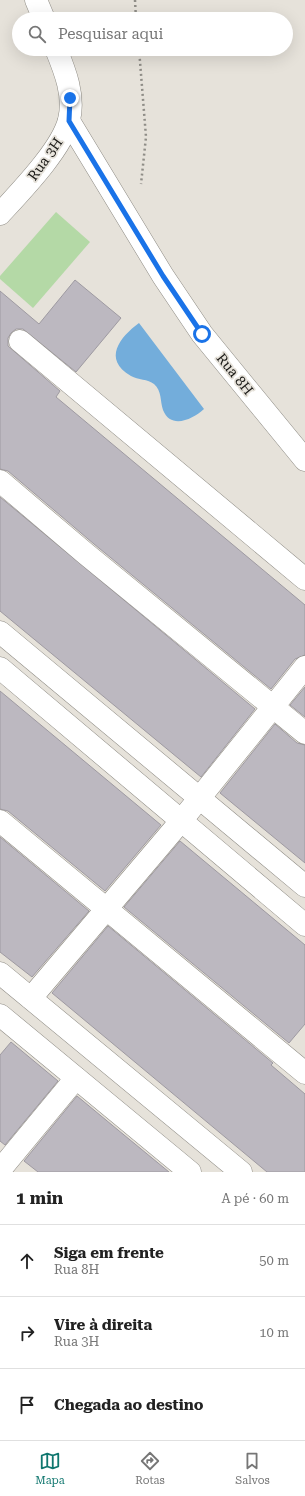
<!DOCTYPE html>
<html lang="pt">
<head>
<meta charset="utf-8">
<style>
  :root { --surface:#fff; --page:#f6f6f6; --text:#222; --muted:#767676; --line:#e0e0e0; --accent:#0f766e }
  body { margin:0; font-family:"Roboto Serif",serif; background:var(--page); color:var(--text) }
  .stop { position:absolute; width:12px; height:12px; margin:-9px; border:3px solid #1a73e8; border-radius:50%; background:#fff }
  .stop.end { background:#1a73e8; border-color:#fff; box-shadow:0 1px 4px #0008 }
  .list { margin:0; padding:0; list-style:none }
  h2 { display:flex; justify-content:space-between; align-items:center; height:52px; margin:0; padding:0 16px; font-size:17px }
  h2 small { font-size:13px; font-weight:400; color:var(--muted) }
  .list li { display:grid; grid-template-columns:26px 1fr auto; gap:12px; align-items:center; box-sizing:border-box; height:72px; padding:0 16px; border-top:1px solid var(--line) }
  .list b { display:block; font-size:15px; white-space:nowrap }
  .list p { margin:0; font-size:13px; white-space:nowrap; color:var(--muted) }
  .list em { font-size:13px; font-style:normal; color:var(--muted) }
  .icon { flex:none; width:22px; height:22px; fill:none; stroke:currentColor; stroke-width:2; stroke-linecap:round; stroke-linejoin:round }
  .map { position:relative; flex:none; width:305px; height:1172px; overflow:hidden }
  .search { position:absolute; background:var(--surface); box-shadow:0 4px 16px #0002; left:12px; right:12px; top:12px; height:44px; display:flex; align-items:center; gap:10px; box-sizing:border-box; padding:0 14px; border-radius:22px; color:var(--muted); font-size:15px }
  .sheet { height:268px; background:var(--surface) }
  nav { display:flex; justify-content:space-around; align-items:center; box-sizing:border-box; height:56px; border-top:1px solid var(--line); background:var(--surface); font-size:11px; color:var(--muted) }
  nav a { display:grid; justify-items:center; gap:2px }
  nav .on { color:var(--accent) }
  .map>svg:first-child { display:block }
  .green { fill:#b4d9a6 }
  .water { fill:#73addb }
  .building { fill:#bcb8c0; stroke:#9e9aa1 }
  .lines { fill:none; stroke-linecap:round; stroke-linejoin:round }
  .street-casing { stroke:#8e8b84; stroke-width:23 }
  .path { stroke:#8f8d87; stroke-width:2.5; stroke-dasharray:2 3; stroke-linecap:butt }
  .street { stroke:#fff; stroke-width:22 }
  .route { stroke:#1a73e8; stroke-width:5 }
  .labels { text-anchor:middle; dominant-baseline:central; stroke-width:3.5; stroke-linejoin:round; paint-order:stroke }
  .street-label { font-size:14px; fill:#1c1b18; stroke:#e6e2da }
</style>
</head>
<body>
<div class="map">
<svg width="305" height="1172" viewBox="0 0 305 1172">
  <rect width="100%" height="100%" fill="#e6e2da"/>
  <!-- green -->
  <polygon class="green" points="56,212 90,242 33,308 0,279 0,276"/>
  <!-- water -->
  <path class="water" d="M139,323L204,409C193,419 171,430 163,410C160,401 162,391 154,384C148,379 138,380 131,376C102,359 120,337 139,323Z"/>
  <!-- building -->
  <g class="building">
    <polygon points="75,280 121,318 76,372 23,329 16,329 11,333 8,338 8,346 60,391 56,397 305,605 305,655 295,659 271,689 94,544 8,471 0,469 0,291 39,324"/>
    <polygon points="0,497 255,709 201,777 0,611"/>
    <polygon points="305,687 305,717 290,705"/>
    <polygon points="0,691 161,825 105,891 8,811 0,809"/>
    <polygon points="275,724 297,743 305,745 305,863 220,793"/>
    <polygon points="0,837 89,911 32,977 0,952"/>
    <polygon points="180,841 305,945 305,1024 289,1043 124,907"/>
    <polygon points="108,926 273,1063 271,1065 305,1094 305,1172 267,1172 52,993"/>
    <polygon points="11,1042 58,1081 5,1145 0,1141 0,1055"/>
    <polygon points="77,1096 118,1130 169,1172 38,1172 24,1161"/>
  </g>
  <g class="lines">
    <!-- street casing -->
    <g class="street-casing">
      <g id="street">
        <polyline points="36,0 44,19"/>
        <polyline points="69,121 163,276 202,334 305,460"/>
        <path d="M0,214C20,192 62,149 69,120C75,96 65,71 56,49"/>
        <polyline points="20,341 305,579"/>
        <polyline points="0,481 86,554 305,733"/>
        <polyline points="0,632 305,886"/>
        <polyline points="0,668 305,925"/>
        <polyline points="0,821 305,1073"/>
        <polyline points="0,973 241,1172"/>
        <polyline points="31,998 181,821 305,667"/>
        <polyline points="0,1015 190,1172"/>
        <polyline points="0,1170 76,1078"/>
      </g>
    </g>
    <!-- path -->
    <g class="path">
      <polyline points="135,0 136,19"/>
      <polyline points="139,49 146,137 141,184"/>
    </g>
    <!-- street -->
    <use href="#street" class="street"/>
  </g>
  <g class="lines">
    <!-- route -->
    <polyline class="route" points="70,98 69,121 163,276 202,334"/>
  </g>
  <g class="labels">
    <!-- street labels -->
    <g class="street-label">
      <text transform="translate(45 159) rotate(-55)">Rua 3H</text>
      <text transform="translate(235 374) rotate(51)">Rua 8H</text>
    </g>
  </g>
</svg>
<div class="stop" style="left:202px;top:334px"></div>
<div class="stop end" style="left:70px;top:98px"></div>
<div class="search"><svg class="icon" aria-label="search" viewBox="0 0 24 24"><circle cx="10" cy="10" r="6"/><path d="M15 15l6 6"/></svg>Pesquisar aqui</div>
</div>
<section class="sheet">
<h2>1 min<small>A pé · 60 m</small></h2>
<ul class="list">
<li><svg class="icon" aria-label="ahead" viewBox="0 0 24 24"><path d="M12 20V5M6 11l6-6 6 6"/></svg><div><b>Siga em frente</b><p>Rua 8H</p></div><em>50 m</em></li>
<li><svg class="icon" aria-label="right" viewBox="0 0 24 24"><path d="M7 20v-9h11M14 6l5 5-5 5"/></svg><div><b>Vire à direita</b><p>Rua 3H</p></div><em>10 m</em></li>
<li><svg class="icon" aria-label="arrive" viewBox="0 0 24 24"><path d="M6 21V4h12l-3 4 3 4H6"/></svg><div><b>Chegada ao destino</b></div></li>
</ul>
</section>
<nav>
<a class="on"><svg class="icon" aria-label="map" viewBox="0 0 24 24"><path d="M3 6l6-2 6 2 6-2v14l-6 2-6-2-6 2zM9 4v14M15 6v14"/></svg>Mapa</a>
<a><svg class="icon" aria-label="directions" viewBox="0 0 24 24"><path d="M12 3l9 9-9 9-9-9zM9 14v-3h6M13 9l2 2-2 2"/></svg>Rotas</a>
<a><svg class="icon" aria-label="saved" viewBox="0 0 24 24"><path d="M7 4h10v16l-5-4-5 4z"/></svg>Salvos</a>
</nav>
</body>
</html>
